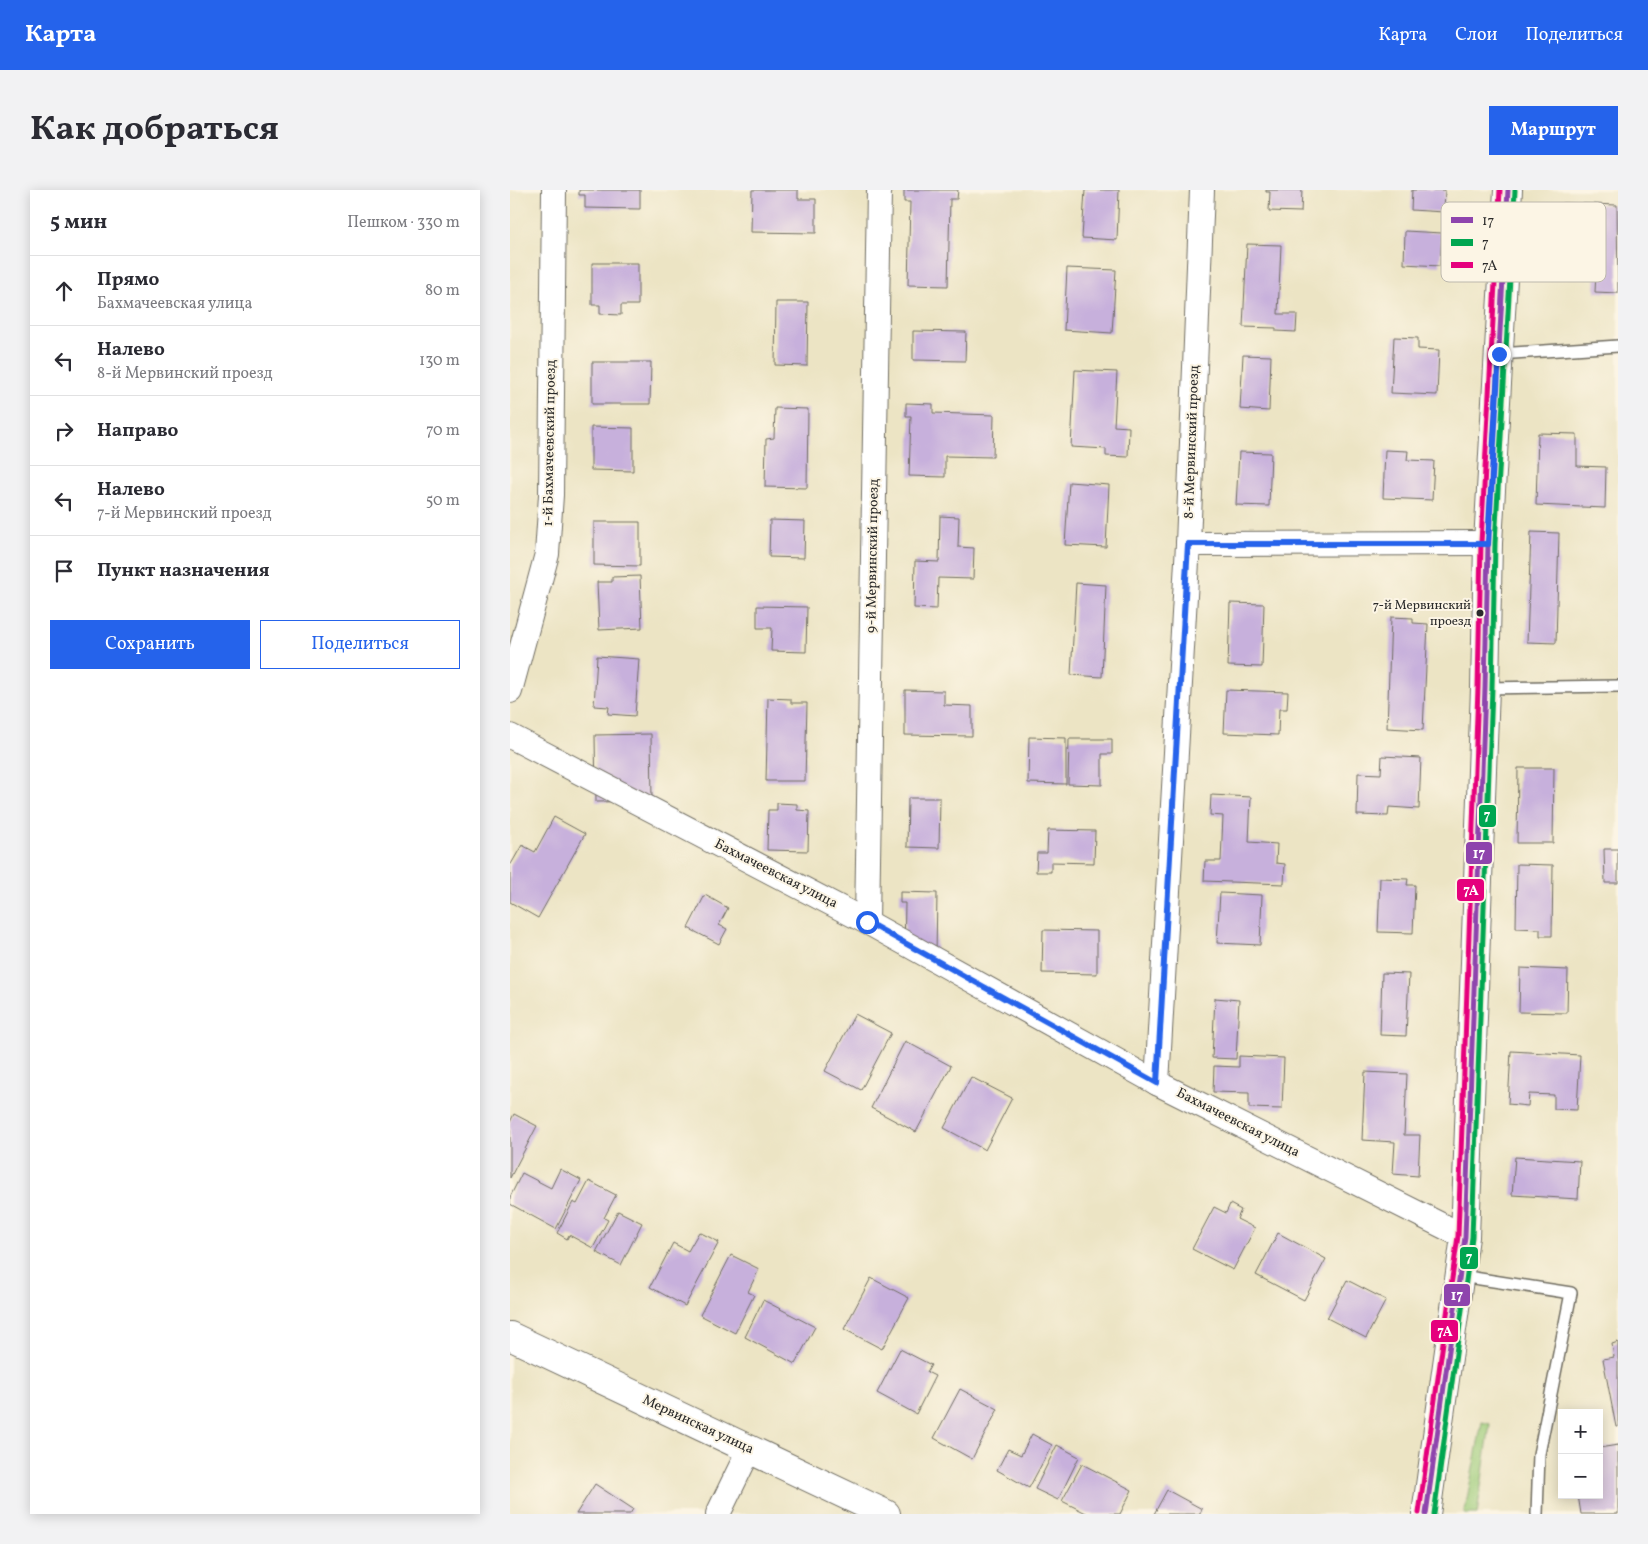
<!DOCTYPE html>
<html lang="ru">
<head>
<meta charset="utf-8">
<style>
  :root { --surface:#fff; --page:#f2f2f3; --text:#2b2b33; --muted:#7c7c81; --line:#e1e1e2; --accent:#2563eb }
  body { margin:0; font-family:Vollkorn,serif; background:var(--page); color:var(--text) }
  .controls { position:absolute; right:15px; bottom:15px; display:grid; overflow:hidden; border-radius:0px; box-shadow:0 2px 12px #0003 }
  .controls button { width:45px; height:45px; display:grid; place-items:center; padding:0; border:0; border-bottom:1px solid var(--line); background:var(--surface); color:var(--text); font:25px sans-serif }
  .stop { position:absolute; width:15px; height:15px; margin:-11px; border:4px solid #2563eb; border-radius:50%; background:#fff }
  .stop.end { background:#2563eb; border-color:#fff; box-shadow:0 1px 5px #0008 }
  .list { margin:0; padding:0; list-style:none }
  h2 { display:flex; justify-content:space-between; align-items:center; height:65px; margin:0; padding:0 20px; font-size:21px }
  h2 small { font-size:16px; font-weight:400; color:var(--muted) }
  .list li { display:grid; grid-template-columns:32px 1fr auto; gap:15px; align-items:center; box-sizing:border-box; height:70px; padding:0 20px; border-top:1px solid var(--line) }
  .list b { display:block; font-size:19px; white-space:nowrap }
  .list p { margin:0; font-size:16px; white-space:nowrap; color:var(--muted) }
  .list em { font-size:16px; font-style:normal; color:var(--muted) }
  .actions { display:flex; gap:10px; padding:15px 20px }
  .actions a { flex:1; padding:11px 0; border:1px solid var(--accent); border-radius:0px; text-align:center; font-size:18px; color:var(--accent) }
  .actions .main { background:var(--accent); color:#fff }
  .icon { flex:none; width:28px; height:28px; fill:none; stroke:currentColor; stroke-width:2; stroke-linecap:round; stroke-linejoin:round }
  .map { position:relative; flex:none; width:1108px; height:1324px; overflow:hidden; border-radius:0px }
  header { display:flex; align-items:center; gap:30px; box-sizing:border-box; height:70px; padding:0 25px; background:var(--accent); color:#fff }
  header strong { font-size:24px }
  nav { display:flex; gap:28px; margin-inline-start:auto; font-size:18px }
  .intro { display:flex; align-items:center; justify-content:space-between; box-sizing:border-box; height:120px; padding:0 30px }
  h1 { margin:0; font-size:35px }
  .button { padding:12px 22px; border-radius:0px; background:var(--accent); color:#fff; font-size:18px; font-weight:700 }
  main { display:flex; gap:30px; padding:0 30px }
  aside { flex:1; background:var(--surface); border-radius:0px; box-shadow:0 2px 12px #0003 }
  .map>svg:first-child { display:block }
  .green { fill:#9fcc7a; stroke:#657c52 }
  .building { fill:#c7b0dc }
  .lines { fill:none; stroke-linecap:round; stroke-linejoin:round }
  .service-casing { stroke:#6f6c61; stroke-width:14 }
  .minor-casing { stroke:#6f6c61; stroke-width:26 }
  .tertiary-casing { stroke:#6f6c61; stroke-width:30 }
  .service { stroke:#fff; stroke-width:11 }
  .minor { stroke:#fff; stroke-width:24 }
  .tertiary { stroke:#fff; stroke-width:28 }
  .bus-1-casing { stroke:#fcf5e5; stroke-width:9 }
  .bus-2-casing { stroke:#fcf5e5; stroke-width:9 }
  .bus-3-casing { stroke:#fcf5e5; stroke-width:9 }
  .bus-1 { stroke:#8e44ad; stroke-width:5 }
  .bus-2 { stroke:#00a651; stroke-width:5 }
  .bus-3 { stroke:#e5007d; stroke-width:5 }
  .route { stroke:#2563eb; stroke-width:6 }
  .bus-dot { fill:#2b2b2b; stroke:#fcf5e5; stroke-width:2 }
  .labels { text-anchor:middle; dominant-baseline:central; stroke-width:4; stroke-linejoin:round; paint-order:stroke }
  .bus-label { font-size:13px; fill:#2b2b2b; stroke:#fcf5e5; text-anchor:end }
  .street-label { font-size:14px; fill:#2b2b2b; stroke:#fcf5e5 }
  .key { fill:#fcf5e5; stroke:#bdb8ad; stroke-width:1 }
  .key-label { font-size:14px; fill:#2b2b2b }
  .line-badge { stroke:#fcf5e5; stroke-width:2 }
  .badge-label { font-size:14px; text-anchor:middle; font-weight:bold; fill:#fff }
</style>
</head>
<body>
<header>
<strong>Карта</strong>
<nav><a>Карта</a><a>Слои</a><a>Поделиться</a></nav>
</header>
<div class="intro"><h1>Как добраться</h1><a class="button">Маршрут</a></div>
<main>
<aside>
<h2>5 мин<small>Пешком · 330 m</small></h2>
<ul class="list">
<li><svg class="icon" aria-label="ahead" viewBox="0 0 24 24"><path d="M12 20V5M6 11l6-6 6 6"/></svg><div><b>Прямо</b><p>Бахмачеевская улица</p></div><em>80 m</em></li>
<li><svg class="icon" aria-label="left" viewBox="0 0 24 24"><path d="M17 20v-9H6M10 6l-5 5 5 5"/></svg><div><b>Налево</b><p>8-й Мервинский проезд</p></div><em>130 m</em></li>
<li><svg class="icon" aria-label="right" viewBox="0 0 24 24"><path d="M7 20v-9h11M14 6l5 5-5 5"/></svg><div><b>Направо</b></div><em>70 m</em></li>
<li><svg class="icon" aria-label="left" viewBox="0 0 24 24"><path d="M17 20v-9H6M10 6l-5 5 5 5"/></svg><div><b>Налево</b><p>7-й Мервинский проезд</p></div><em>50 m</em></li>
<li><svg class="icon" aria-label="arrive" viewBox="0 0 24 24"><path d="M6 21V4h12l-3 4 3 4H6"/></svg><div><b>Пункт назначения</b></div></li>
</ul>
<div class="actions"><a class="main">Сохранить</a><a>Поделиться</a></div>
</aside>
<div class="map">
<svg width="1108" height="1324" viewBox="0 0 1108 1324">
  <rect width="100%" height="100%" fill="#fcf5e5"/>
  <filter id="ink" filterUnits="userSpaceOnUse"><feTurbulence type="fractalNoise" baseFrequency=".02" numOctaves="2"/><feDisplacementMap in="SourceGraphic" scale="10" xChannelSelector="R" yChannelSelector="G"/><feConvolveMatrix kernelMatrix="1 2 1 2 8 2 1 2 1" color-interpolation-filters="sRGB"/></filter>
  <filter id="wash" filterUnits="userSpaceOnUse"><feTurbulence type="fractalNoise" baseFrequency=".0096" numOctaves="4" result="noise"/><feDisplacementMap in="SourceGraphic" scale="20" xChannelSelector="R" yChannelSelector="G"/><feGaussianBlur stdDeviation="1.12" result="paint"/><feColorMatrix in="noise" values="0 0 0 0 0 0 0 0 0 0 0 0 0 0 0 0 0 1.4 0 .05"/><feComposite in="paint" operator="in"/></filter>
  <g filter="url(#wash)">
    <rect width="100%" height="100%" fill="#ece4c4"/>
    <!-- green -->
    <polygon class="green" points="972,1232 980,1234 967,1324 954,1324"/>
    <g id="blocks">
      <!-- building -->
      <g class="building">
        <polygon points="69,0 130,0 130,19 75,18 75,5 69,5"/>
        <polygon points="242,0 288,0 288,9 306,9 306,43 241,42"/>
        <polygon points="394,0 448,0 447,9 440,9 438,96 398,95 400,12 394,12"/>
        <polygon points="575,0 609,0 607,50 572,48"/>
        <polygon points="756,0 792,0 791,22 759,21 760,2 756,2"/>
        <polygon points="902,0 935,0 934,22 901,20"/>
        <polygon points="1053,13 1107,15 1108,103 1085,102 1086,82 1061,81 1063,41 1052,40"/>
        <polygon points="895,41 932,43 930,76 894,74"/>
        <polygon points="737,54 771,55 768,124 787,124 786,142 766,141 766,138 733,137"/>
        <polygon points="82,73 128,73 128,115 111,115 111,125 90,124 90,115 82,115"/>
        <polygon points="557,78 606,80 602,143 554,140"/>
        <polygon points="266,112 298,112 297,176 265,175"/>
        <polygon points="403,141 456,142 455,171 403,170"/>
        <polygon points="884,147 908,148 908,159 929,160 927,205 881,203"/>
        <polygon points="733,165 761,166 759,221 730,219"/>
        <polygon points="82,172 141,172 140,214 82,214"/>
        <polygon points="565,180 607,182 604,236 619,237 618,267 596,266 596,259 561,257"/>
        <polygon points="396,213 423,214 423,223 484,225 483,267 435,266 435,287 399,286 401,226 396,226"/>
        <polygon points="265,218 298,219 297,298 255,297 256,249 264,248"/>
        <polygon points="81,237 123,238 123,281 81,280"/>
        <polygon points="1028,243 1067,244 1067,276 1096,277 1095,318 1026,315"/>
        <polygon points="875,260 898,261 897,270 924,271 922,310 873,308"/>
        <polygon points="729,262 761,263 759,316 726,315"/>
        <polygon points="559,292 599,295 596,357 555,355"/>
        <polygon points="430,326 449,327 448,357 464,358 463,389 428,388 427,419 404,418 405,371 429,372"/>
        <polygon points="260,330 295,331 294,368 259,367"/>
        <polygon points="84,332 130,332 130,376 84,375"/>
        <polygon points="1021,342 1049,343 1046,453 1017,452"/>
        <polygon points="130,386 132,438 89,440 87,392 102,392 102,387"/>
        <polygon points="566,393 596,395 592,487 561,485"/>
        <polygon points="720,413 754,414 752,477 718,476"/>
        <polygon points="247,416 297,417 296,462 261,461 262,438 247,438"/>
        <polygon points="881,427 903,428 903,433 918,434 913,540 877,538"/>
        <polygon points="87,466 129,469 125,526 98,524 99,517 84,516"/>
        <polygon points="395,500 434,501 434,515 462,516 462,546 395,545"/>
        <polygon points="716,500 778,502 777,519 769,519 768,545 714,543"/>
        <polygon points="258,508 281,509 281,513 297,513 295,591 256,591"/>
        <polygon points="141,544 142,611 86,612 85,545"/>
        <polygon points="519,547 556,548 556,594 518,593"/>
        <polygon points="559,549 602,549 602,564 592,564 592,595 558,594"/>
        <polygon points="872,566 911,568 909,619 879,617 878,626 847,625 848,583 871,584"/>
        <polygon points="1008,578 1044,578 1043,653 1007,653"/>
        <polygon points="701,605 741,607 739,652 767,654 766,673 775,674 774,694 694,691 695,671 711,671 713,626 700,625"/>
        <polygon points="398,608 430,608 429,658 397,657"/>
        <polygon points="267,613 287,614 287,620 299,621 298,661 257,660 258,620 267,620"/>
        <polygon points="44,627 75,644 28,728 0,712 0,676 12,655 25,662"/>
        <polygon points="538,640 585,641 584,673 541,672 541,682 526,682 527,663 537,663"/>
        <polygon points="1094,659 1108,659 1108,693 1095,693"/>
        <polygon points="1007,674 1043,675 1042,746 1030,746 1030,739 1006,738"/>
        <polygon points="870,688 898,689 897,695 905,695 903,743 868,742"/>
        <polygon points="390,702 427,703 426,765 394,764 395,713 390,713"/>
        <polygon points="710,703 752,705 750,755 707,753"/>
        <polygon points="195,705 218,718 209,735 217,739 209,754 178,738"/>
        <polygon points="533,740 587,741 587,784 532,783"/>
        <polygon points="1010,778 1058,780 1057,823 1009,822"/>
        <polygon points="872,783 899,784 896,846 870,845"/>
        <polygon points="705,808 729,810 726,869 702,868"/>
        <polygon points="345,824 381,843 351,900 315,881"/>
        <polygon points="395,851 441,876 406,942 361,918"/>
        <polygon points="1001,861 1070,865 1067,920 1044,919 1044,905 1019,904 1018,916 998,914"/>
        <polygon points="729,866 774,868 772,919 739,918 739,903 703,902 704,876 729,877"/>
        <polygon points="855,882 897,884 894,945 910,945 908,986 883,984 885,952 852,950"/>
        <polygon points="461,887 502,908 475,960 434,938"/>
        <polygon points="4,924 27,936 0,988 0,932"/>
        <polygon points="1005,967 1070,971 1068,1009 1002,1005"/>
        <polygon points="50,979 71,990 46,1039 0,1014 0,1007 12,983 41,998"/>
        <polygon points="79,991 106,1005 94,1028 98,1030 83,1058 59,1045 57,1049 47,1043 63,1012 67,1014"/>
        <polygon points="720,1014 731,1020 727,1029 745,1038 723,1080 682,1059 704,1017 716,1023"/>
        <polygon points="108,1021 132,1033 111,1075 86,1062"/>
        <polygon points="189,1042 209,1052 175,1116 140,1097 163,1053 178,1061"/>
        <polygon points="768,1043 816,1069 794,1110 746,1085"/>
        <polygon points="221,1065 249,1079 238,1102 244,1105 225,1143 190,1125"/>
        <polygon points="361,1088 399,1108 372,1159 334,1139"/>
        <polygon points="837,1090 876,1110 856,1148 817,1128"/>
        <polygon points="253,1110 305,1137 285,1174 235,1147"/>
        <polygon points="1108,1152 1108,1237 1106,1237 1093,1169 1104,1167 1102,1154"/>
        <polygon points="390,1159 421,1175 417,1182 425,1186 406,1224 367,1203"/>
        <polygon points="450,1199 488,1219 462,1269 424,1248"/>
        <polygon points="522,1244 542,1255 519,1298 487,1280 498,1259 511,1265"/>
        <polygon points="547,1255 569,1267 548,1310 525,1299"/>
        <polygon points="1108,1255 1108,1324 1071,1324 1068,1305 1089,1305 1089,1258"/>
        <polygon points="572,1274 622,1300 610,1324 578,1324 552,1311"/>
        <polygon points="85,1294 123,1319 120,1324 66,1324"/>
        <polygon points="657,1300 692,1319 690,1324 644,1324"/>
      </g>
    </g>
  </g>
  <g filter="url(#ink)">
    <use href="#blocks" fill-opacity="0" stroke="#6f6c61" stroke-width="1"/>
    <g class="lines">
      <!-- service casing -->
      <g class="service-casing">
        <g id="service">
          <polyline points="989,164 1108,156"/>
          <polyline points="975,498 1108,496"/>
          <polyline points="951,1086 1061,1103 1029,1264 1027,1324"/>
        </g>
      </g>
      <!-- minor casing -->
      <g class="minor-casing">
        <g id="minor">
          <polyline points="678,354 978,353"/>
          <polyline points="0,501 37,364 41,305 44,0"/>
          <polyline points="0,546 357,732 647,893 955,1047"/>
          <polyline points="357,732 369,0"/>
          <polyline points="647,893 678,354 692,0"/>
          <polyline points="208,1324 239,1260"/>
        </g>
      </g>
      <!-- tertiary casing -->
      <g class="tertiary-casing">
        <g id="tertiary">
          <polyline points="0,1146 376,1324"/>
          <polyline points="916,1324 955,1047 975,498 978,353 998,0"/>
        </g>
      </g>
      <!-- service -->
      <use href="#service" class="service"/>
      <!-- minor -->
      <use href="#minor" class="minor"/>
      <!-- tertiary -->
      <use href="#tertiary" class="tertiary"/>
      <!-- bus-1 casing -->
      <g class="bus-1-casing">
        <polyline id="bus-1" points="916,1324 955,1047 975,498 978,353 998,0"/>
      </g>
      <!-- bus-2 casing -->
      <g class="bus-2-casing">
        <polyline id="bus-2" points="924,1324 962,1047 982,498 985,353 1005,0"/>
      </g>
      <!-- bus-3 casing -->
      <g class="bus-3-casing">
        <polyline id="bus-3" points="909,1323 948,1046 968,498 971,353 990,0"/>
      </g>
      <!-- bus-1 -->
      <use href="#bus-1" class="bus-1"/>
      <!-- bus-2 -->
      <use href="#bus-2" class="bus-2"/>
      <!-- bus-3 -->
      <use href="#bus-3" class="bus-3"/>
    </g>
  </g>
  <g class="lines" filter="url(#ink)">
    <!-- route -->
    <polyline class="route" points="357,732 647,893 678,354 978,354 989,164"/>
  </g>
  <!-- markers -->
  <circle class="bus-dot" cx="970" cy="423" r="4.5"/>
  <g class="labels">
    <!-- bus labels -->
    <g class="bus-label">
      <text x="961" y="416">7-й Мервинский<tspan x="961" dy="16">проезд</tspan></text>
    </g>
    <!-- street labels -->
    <g class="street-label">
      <text transform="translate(682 252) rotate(-88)">8-й Мервинский проезд</text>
      <text transform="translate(40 253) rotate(-89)">1-й Бахмачеевский проезд</text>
      <text transform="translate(363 366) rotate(-89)">9-й Мервинский проезд</text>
      <text transform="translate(266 684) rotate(27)">Бахмачеевская улица</text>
      <text transform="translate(728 933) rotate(27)">Бахмачеевская улица</text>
      <text transform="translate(188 1235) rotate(25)">Мервинская улица</text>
    </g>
  </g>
  <!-- legend -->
  <rect x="931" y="12" width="165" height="80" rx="8" class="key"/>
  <rect x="941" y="27" width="22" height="6" fill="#8e44ad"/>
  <rect x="941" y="49" width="22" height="7" fill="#00a651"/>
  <rect x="941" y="72" width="22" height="6" fill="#e5007d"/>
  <g class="key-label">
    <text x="972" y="35">17</text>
    <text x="972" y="57">7</text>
    <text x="972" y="80">7А</text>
  </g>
  <g class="line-badge">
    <rect x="968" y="614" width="19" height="24" rx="5" fill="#00a651"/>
    <rect x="955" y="651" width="28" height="24" rx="5" fill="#8e44ad"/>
    <rect x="946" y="688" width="29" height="24" rx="5" fill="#e5007d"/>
    <rect x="949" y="1056" width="20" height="24" rx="5" fill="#00a651"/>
    <rect x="933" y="1093" width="28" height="24" rx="5" fill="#8e44ad"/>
    <rect x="920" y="1129" width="29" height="24" rx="5" fill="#e5007d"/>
  </g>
  <g class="badge-label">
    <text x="977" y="630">7</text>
    <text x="969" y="668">17</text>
    <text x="961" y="705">7А</text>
    <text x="959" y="1072">7</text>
    <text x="947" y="1110">17</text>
    <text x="935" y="1146">7А</text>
  </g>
</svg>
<div class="controls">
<button>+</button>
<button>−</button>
</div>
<div class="stop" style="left:357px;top:732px"></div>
<div class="stop end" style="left:989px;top:164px"></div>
</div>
</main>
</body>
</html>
